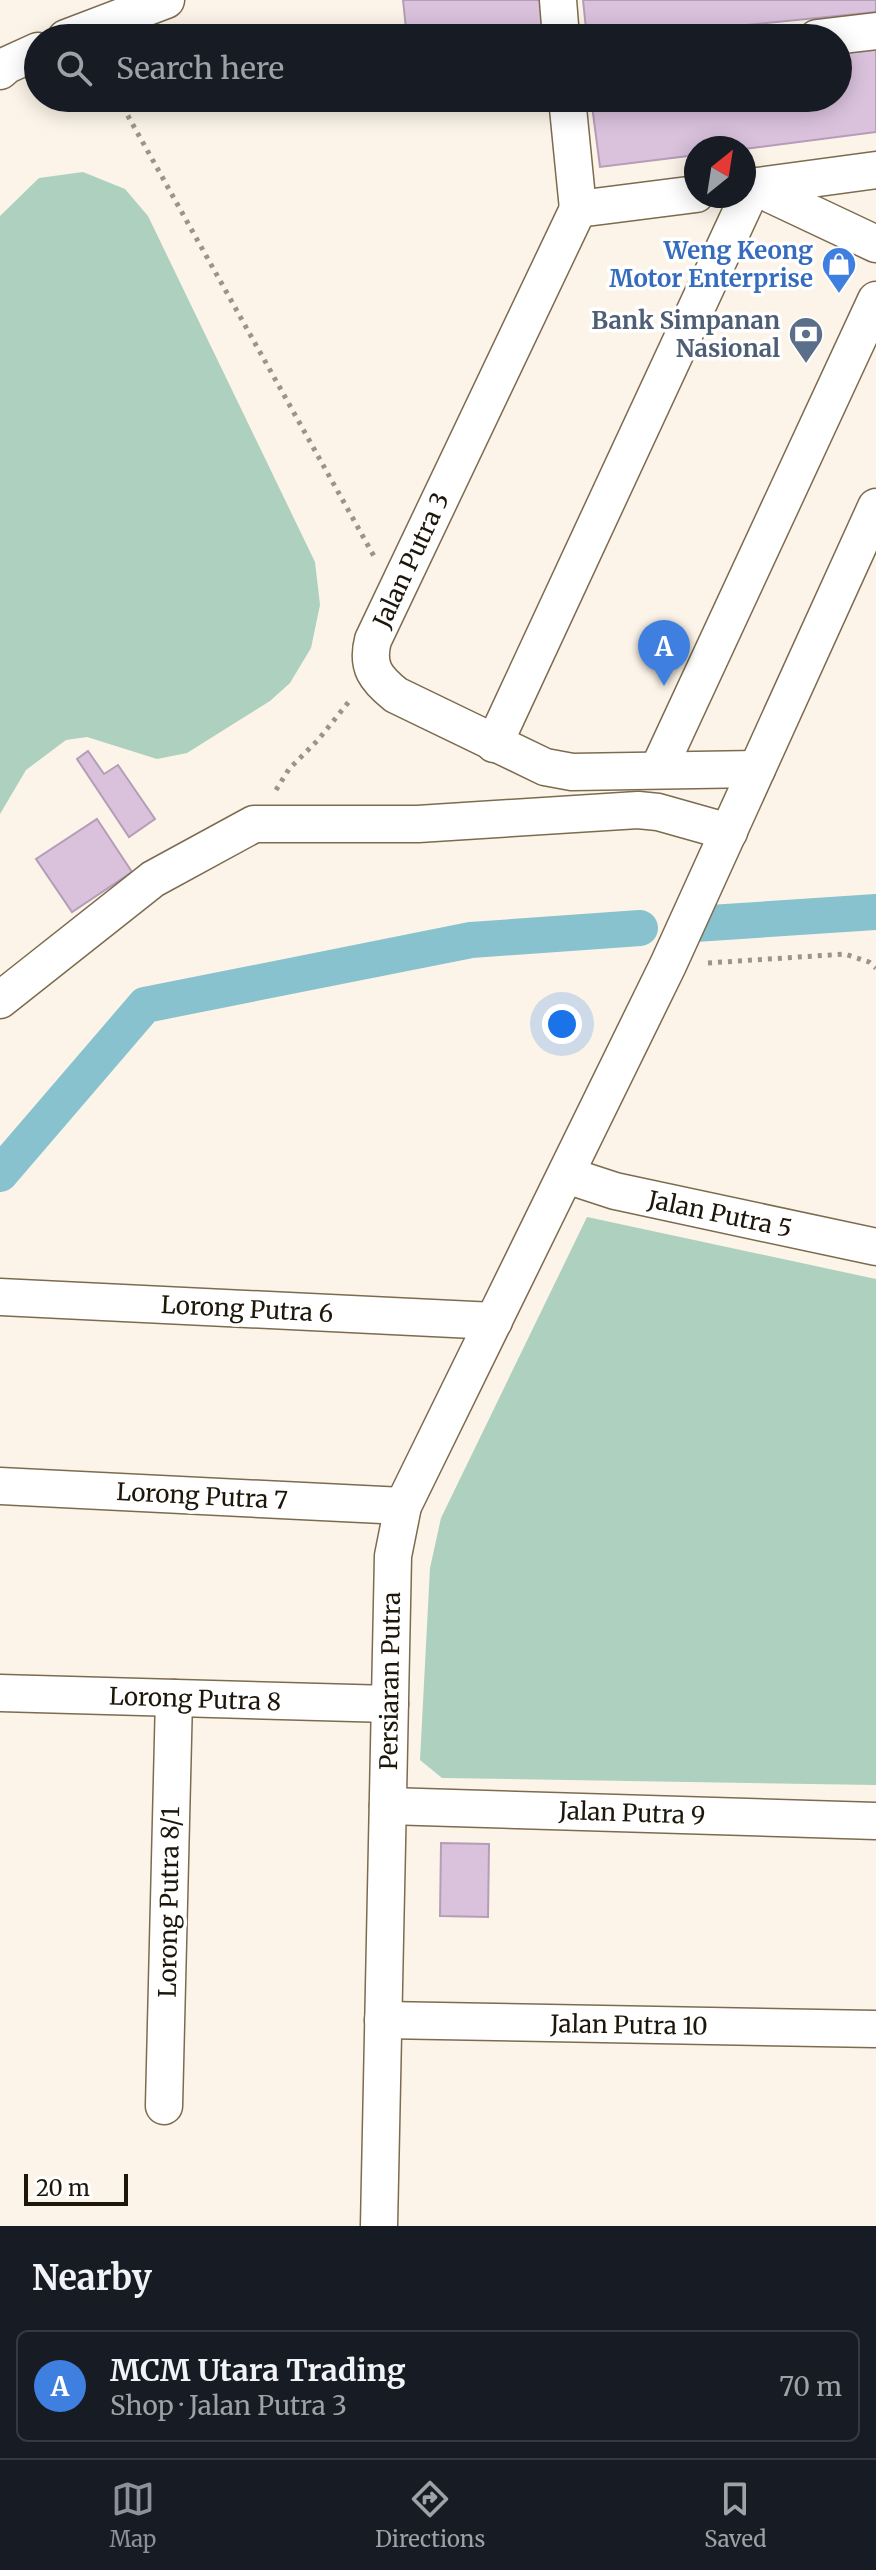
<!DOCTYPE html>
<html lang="en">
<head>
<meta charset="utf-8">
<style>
  :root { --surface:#171b24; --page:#242831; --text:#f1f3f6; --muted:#9ea1a6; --line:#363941; --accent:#8c9099 }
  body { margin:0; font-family:Merriweather,serif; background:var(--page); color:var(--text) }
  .compass { position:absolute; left:684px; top:136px; width:72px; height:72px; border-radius:50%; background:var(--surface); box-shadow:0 4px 20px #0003; rotate:30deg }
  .scale { position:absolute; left:24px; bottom:20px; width:104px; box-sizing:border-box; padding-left:8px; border:4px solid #1d170b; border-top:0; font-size:22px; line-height:28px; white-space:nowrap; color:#1d170b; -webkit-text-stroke:6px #fff; paint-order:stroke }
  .you { position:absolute; left:562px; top:1024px; width:28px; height:28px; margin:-20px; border:6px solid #fff; border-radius:50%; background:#1a73e8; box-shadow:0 0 0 12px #1a73e833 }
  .badge { display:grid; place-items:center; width:52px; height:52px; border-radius:50%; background:var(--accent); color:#fff; font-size:26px; font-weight:700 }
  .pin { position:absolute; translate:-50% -66px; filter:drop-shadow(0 2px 4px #0008) }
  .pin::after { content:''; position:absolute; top:42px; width:28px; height:24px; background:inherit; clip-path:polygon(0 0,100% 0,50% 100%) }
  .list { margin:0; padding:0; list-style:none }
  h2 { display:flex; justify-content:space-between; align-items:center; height:104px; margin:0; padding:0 32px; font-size:34px }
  h2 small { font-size:26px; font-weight:400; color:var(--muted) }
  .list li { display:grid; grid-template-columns:52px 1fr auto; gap:24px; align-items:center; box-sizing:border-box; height:112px; margin:0 16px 16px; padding:0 16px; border:2px solid var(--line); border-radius:12px }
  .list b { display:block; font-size:30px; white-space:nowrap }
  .list p { margin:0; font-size:26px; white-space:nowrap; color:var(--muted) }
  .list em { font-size:26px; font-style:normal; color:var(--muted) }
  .icon { flex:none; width:44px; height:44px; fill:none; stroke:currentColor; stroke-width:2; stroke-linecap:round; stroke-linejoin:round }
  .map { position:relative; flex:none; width:876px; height:2226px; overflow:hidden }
  .search { position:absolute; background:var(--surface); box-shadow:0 4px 20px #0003; left:24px; right:24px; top:24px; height:88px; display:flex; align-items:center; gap:20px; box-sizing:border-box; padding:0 28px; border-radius:44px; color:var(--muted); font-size:30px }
  .sheet { height:232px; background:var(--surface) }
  nav { display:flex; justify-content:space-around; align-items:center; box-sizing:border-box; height:112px; border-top:2px solid var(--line); background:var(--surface); font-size:22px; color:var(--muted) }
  nav a { display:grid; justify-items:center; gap:4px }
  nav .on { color:var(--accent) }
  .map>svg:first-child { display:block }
  .green { fill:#aed0be }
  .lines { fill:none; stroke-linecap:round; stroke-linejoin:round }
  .canal { stroke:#87c2ce; stroke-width:36 }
  .building { fill:#dac2dd; stroke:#b59db8; stroke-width:2 }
  .minor-casing { stroke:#7c6b4f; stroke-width:39 }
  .path { stroke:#9b9488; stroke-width:5; stroke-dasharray:4 6; stroke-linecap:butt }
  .minor { stroke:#fff; stroke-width:36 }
  .labels { text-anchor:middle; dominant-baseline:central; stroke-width:7; stroke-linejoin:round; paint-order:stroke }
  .shop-label { font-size:24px; font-weight:bold; fill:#366cbe; stroke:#fff; text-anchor:end }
  .service-label { font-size:24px; font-weight:bold; fill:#4e5e75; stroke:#fff; text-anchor:end }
  .street-label { font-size:24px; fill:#1d170b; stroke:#fff }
</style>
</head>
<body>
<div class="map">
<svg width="876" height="2226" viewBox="0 0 876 2226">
  <rect width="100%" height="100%" fill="#fcf4e8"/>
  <!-- green -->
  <g class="green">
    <polygon points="83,172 125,189 148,216 315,562 320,605 311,648 290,683 270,701 187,753 157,759 87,737 66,740 26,770 0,814 0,216 39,178"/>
    <polygon points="587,1217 876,1279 876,1785 442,1778 420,1760 430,1568 441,1518"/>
  </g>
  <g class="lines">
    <!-- canal -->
    <g class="canal">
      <polyline points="695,924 876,912"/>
      <polyline points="0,1174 145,1005 471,940 640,928"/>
    </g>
  </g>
  <!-- building -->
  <g class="building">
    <polygon points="403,0 541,0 545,38 407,38"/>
    <polygon points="583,0 876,0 876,12 617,38 587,38"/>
    <polygon points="876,42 876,132 744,149 696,148 696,155 600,167 591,98 838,98 838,47"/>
    <polygon points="88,751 104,774 118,765 155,819 129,837 77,759"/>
    <polygon points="97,819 132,872 72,912 36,859"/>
    <polygon points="441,1843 489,1844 488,1917 440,1916"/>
  </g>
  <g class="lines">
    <!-- minor casing -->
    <g class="minor-casing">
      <g id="minor">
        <polyline points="558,0 561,38"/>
        <polyline points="66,38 166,0"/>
        <polyline points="817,38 876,31"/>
        <polyline points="0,71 7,65 38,51"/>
        <polyline points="567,98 578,209"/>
        <polyline points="751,187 876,170"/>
        <path d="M578,209L373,640C366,667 376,679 396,695L545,767L572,772L757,769"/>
        <polyline points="578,209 696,194"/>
        <polyline points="494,744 753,186 876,244"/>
        <polyline points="658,770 876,300"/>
        <polyline points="0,1000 153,879 254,824 418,824 638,810 658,812 729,832"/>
        <polyline points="566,1175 615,1191 876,1247"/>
        <polyline points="0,1297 494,1321"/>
        <polyline points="0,1486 403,1506"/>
        <polyline points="0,1693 390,1704"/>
        <polyline points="388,1806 876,1821"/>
        <polyline points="383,2020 876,2029"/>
        <polyline points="164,2106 174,1698"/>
        <polyline points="379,2226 393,1556 403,1506 668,965 876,507"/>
      </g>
    </g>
    <!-- path -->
    <g class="path">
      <polyline points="118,98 375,558"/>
      <polyline points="276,790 289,769 318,740 351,699"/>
      <polyline points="708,963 845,954 869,962 876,968"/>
    </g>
    <!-- minor -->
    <use href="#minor" class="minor"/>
  </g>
  <!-- icons -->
  <defs>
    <g id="shop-pin" transform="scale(1.8)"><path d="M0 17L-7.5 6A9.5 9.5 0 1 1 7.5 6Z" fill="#3f7fe0" stroke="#fff"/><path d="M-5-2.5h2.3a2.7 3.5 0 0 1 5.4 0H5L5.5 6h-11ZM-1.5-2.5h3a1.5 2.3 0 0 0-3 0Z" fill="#fff"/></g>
    <g id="bank-pin" transform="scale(1.8)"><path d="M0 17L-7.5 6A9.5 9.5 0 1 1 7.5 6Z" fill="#5c6f8a" stroke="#fff"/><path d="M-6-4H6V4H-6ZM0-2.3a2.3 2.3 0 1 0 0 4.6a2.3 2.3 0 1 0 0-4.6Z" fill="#fff"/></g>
  </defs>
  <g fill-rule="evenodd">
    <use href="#shop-pin" x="839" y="264"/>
    <use href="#bank-pin" x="806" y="334"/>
  </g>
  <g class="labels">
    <!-- shop labels -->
    <g class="shop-label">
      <text x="813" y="250">Weng Keong<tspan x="813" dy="28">Motor Enterprise</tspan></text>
    </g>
    <!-- service labels -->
    <g class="service-label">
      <text x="780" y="320">Bank Simpanan<tspan x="780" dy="28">Nasional</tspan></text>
    </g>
    <!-- street labels -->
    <g class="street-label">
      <text transform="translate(411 560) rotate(-65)">Jalan Putra 3</text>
      <text transform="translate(720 1214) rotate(12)">Jalan Putra 5</text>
      <text transform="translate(247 1309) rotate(3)">Lorong Putra 6</text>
      <text transform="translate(202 1496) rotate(3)">Lorong Putra 7</text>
      <text transform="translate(390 1681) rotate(-89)">Persiaran Putra</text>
      <text transform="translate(195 1699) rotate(2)">Lorong Putra 8</text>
      <text transform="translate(632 1813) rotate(2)">Jalan Putra 9</text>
      <text transform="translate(169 1902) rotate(-89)">Lorong Putra 8/1</text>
      <text transform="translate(629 2025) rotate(1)">Jalan Putra 10</text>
    </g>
  </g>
</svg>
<svg class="compass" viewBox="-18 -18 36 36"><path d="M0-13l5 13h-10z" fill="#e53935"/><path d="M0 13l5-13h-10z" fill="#9ea1a6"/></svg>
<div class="scale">20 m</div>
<div class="you"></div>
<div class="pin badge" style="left:664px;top:686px;background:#3f7fe0">A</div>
<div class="search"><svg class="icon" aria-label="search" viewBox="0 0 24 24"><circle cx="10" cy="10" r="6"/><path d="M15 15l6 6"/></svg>Search here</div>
</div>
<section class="sheet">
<h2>Nearby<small></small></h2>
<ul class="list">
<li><span class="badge" style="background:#3f7fe0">A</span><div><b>MCM Utara Trading</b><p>Shop · Jalan Putra 3</p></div><em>70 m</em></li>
</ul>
</section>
<nav>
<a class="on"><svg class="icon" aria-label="map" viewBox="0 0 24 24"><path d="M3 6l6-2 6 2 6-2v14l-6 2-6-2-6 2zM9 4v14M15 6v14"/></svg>Map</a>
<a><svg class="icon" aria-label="directions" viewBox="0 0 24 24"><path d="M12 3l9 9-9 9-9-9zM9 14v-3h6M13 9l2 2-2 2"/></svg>Directions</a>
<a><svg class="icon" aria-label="saved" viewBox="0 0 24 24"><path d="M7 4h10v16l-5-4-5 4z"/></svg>Saved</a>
</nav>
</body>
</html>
